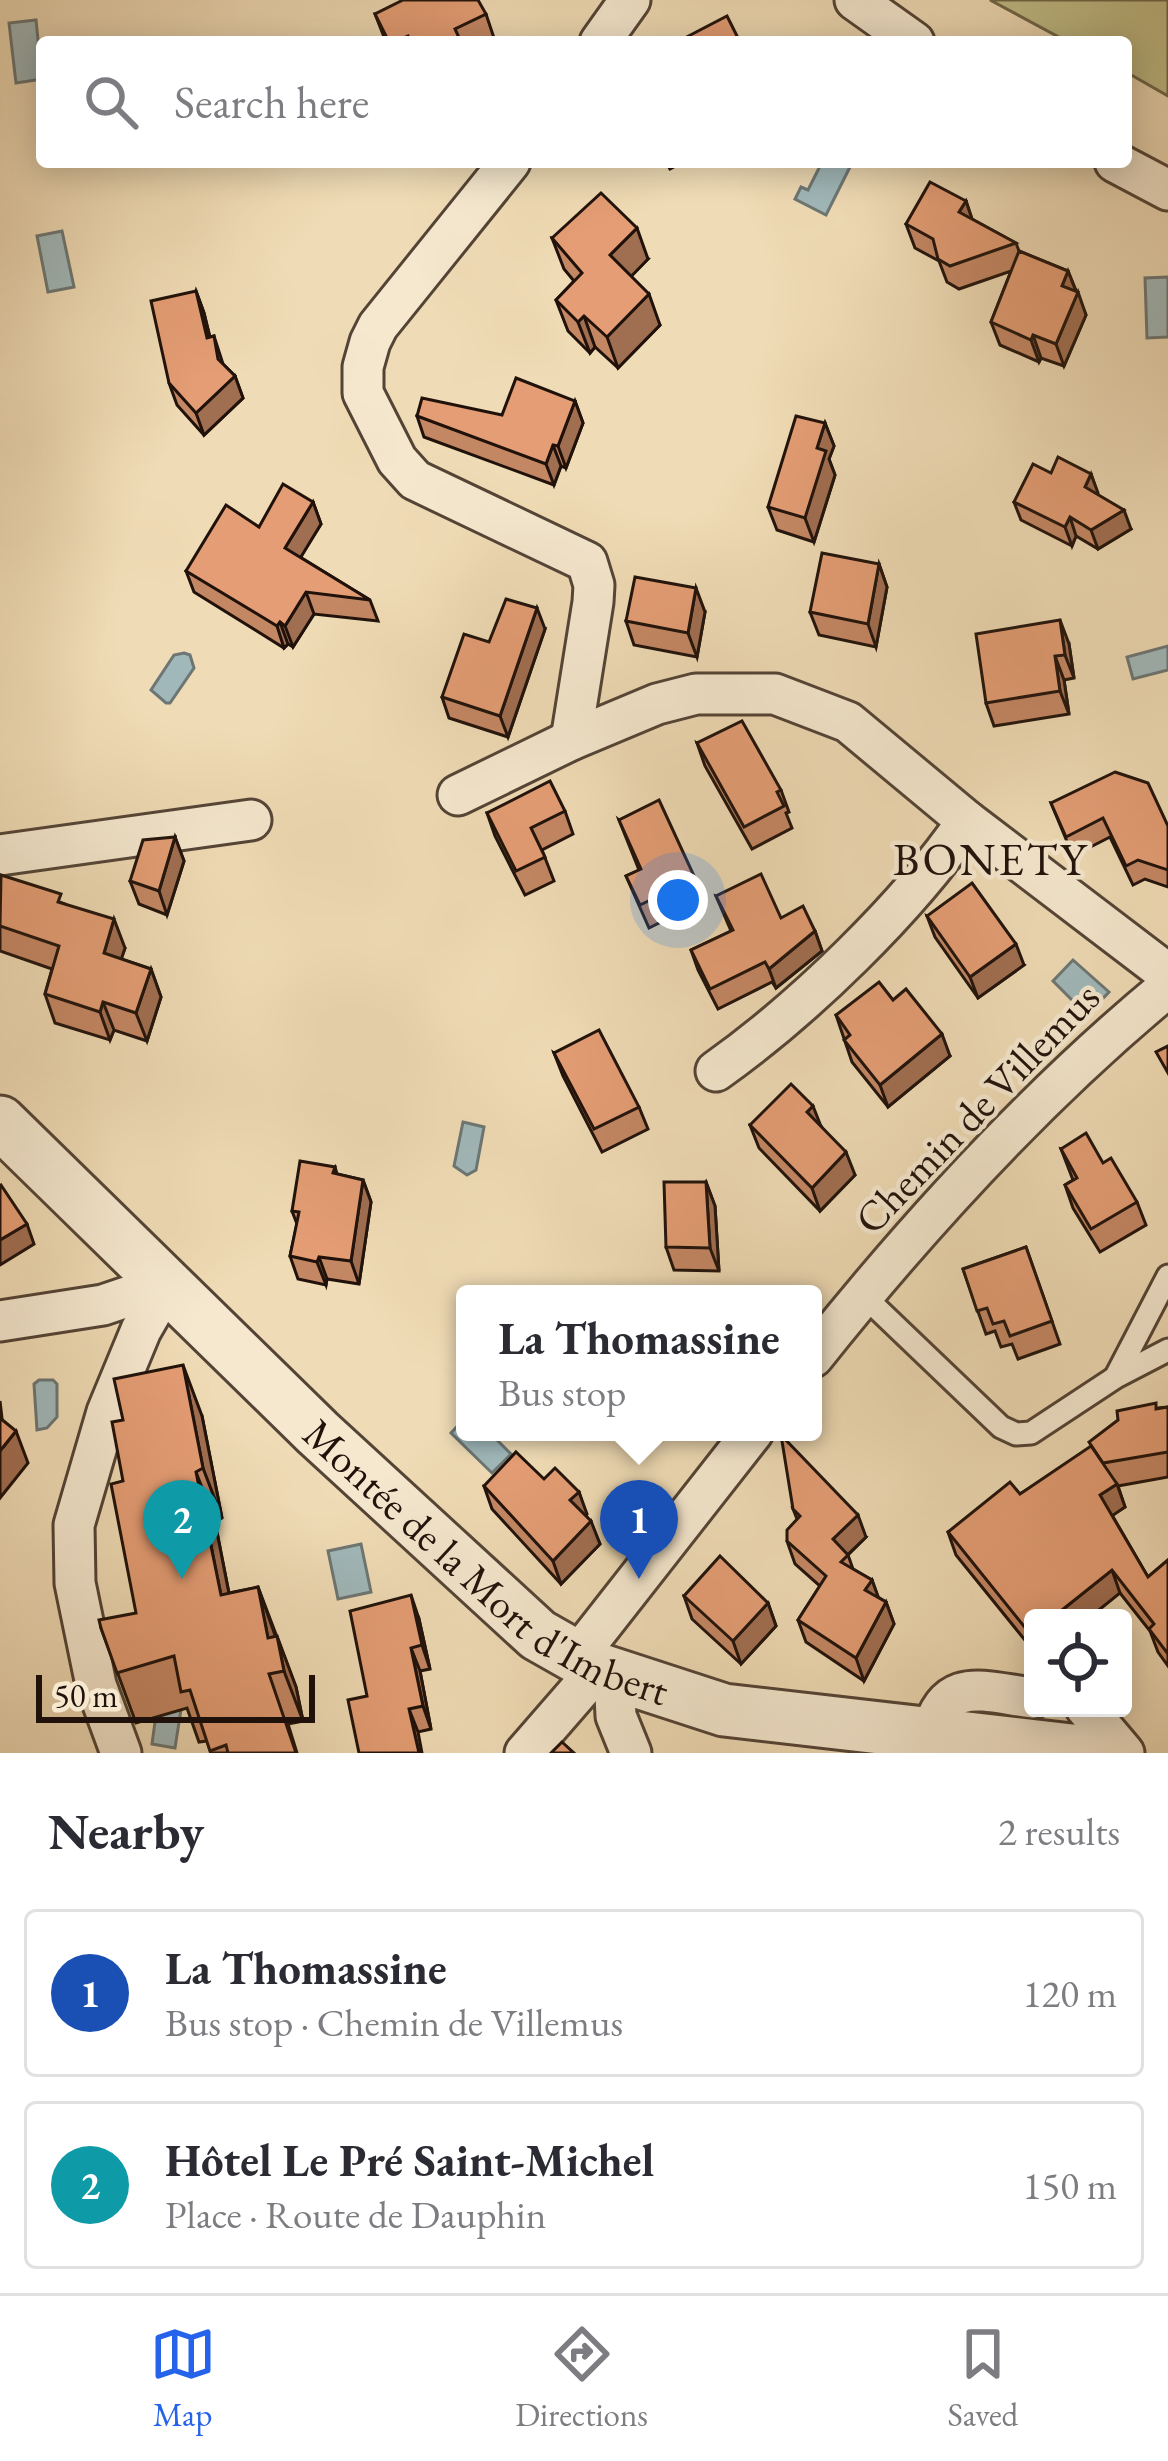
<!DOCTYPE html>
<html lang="en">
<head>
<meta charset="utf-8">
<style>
  :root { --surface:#fff; --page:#f7f7f7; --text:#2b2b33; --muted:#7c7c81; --line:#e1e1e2; --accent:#2563eb }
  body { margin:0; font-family:"EB Garamond",serif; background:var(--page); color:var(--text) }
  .controls { position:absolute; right:36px; bottom:36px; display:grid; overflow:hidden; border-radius:12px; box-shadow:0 6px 30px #0003 }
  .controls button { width:108px; height:108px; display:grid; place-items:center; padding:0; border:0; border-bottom:3px solid var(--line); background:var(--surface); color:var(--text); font:60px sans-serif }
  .scale { position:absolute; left:36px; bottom:30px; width:279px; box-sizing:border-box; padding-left:12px; border:6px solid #20120b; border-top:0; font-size:33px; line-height:42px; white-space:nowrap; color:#20120b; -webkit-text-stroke:9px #f5e8cf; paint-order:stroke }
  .you { position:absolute; left:678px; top:900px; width:42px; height:42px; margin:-30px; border:9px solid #fff; border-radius:50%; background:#1a73e8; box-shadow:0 0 0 18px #1a73e833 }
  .badge { display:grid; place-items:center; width:78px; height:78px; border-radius:50%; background:var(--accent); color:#fff; font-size:39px; font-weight:700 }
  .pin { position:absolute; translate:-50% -99px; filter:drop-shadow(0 3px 6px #0008) }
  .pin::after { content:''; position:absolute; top:63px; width:42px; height:36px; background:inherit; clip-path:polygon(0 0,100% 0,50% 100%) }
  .popup { position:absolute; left:456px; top:1285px; width:366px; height:156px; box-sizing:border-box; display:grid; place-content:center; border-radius:12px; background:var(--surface); filter:drop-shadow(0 3px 9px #0005); font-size:39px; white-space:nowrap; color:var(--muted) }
  .popup b { font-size:45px; color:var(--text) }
  .popup::after { content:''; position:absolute; left:50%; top:100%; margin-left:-24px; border:24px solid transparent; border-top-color:var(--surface) }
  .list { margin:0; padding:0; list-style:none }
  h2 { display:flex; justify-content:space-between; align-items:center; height:156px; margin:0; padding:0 48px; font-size:51px }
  h2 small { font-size:39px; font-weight:400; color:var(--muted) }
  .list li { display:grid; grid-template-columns:78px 1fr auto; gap:36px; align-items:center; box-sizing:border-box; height:168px; margin:0 24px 24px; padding:0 24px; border:3px solid var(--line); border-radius:12px }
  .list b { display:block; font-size:45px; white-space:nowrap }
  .list p { margin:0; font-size:39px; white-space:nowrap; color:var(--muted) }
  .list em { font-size:39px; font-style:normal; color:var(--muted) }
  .icon { flex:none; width:66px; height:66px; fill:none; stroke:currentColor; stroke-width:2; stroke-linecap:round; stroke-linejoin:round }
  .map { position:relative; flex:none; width:1168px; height:1753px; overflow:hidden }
  .search { position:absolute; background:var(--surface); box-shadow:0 6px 30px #0003; left:36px; right:36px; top:36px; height:132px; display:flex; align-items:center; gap:30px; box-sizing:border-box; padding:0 42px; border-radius:12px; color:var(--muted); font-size:45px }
  .sheet { height:540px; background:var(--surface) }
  nav { display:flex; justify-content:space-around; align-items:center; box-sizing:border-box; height:168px; border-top:3px solid var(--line); background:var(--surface); font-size:33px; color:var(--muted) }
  nav a { display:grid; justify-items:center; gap:6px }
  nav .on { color:var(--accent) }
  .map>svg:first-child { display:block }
  .green { fill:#c1be88; stroke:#70684a; stroke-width:3 }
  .water { fill:#a0b8ba; stroke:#6d7674; stroke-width:3 }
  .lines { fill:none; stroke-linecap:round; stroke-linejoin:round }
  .service-casing { stroke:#544436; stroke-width:27 }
  .minor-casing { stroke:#544436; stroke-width:45 }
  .tertiary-casing { stroke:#544436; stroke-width:57 }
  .service { stroke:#f5e8cf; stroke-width:21 }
  .minor { stroke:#f5e8cf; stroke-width:39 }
  .tertiary { stroke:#f5e8cf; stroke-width:51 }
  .wall { fill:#c48764; stroke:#20120b; stroke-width:3 }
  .shaded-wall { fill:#a06e51; stroke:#20120b; stroke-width:3 }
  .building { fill:#e49d74; stroke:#20120b; stroke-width:3 }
  .labels { text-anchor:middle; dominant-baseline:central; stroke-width:9; stroke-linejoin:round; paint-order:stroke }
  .street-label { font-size:42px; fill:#20120b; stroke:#f5e8cf }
  .neighbourhood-label { font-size:45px; letter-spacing:3px; fill:#20120b; stroke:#f5e8cf }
</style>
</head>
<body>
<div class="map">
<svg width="1168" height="1753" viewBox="0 0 1168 1753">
  <rect width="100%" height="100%" fill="#efdbb5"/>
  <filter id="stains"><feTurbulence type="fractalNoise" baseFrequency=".00167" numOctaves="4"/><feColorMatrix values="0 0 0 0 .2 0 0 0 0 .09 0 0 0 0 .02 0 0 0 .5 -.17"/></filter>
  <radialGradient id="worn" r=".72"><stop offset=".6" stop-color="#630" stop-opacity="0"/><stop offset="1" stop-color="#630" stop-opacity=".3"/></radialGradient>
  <!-- green -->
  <polygon class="green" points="990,0 1168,0 1168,96 1126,72 1126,42 1068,42"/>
  <!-- water -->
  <g class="water">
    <polygon points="36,20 42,79 16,83 9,23"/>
    <polygon points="822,162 851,165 826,215 795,199 801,187 808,190"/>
    <polygon points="62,231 74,287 48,292 37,236"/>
    <polygon points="1168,277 1168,337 1147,338 1145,278"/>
    <polygon points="1168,646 1168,670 1133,679 1127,657"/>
    <polygon points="184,653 190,655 194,668 170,703 166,703 151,690 174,655"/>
    <polygon points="1073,960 1109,992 1087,1015 1053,981"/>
    <polygon points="463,1122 484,1127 476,1170 467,1175 454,1166"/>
    <polygon points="39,1380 53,1380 57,1384 57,1417 47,1428 37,1430 34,1384"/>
    <polygon points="465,1418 465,1432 489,1432 511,1454 492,1473 451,1433"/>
    <polygon points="361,1544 371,1592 338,1599 328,1551"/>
    <polygon points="158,1700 182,1703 175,1748 152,1744"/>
  </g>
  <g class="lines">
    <!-- service casing -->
    <g class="service-casing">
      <g id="service">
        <polyline points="863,1295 1001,1427 1016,1434 1031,1433 1116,1377 1168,1350"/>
        <polyline points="1116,1376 1168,1276"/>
      </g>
    </g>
    <!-- minor casing -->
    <g class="minor-casing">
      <g id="minor">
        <polyline points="855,0 914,42"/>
        <polyline points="600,42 630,0"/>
        <polyline points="510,162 378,326 370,342 363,367 363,393 397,460 415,480 587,562 594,585 593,602 571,740"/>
        <polyline points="1115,162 1168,190"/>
        <polyline points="458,795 571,740 657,704 696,694 775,694 848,722 967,821 1168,974"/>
        <polyline points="0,855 251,820"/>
        <path d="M716,1071C802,1010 908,908 967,821"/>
        <polyline points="0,1321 103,1305 168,1283"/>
        <path d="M813,1357C920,1223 1036,1096 1168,987"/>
        <polyline points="575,1659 753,1432"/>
        <polyline points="614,1675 616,1716 631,1753"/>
        <polyline points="1086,1708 1124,1753"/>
        <path d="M931,1736C945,1674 983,1692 1033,1698"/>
        <polyline points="121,1753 96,1685 75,1583 74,1525 107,1412 141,1330 168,1283"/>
        <polyline points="525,1753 598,1669"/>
      </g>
    </g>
    <!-- tertiary casing -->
    <g class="tertiary-casing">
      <g id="tertiary">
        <path id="s1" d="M0,1122L318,1433L538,1635L598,1669L724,1710L1098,1753"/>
      </g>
    </g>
    <!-- service -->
    <use href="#service" class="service"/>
    <!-- minor -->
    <use href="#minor" class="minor"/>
    <!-- tertiary -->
    <use href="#tertiary" class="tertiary"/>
  </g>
  <!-- wall -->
  <g class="wall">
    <polygon points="375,14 486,14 494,38 486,42 386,42"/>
    <polygon points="666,162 683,162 670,169"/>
    <polygon points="966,201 972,219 1016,243 1019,251 1068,271 1086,315 1064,366 1041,358 1039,362 1000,345 991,322 1011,271 959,289 947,282 939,261 915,248 906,224"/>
    <polygon points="552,238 648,259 631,276 660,325 618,368 595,347 590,353 568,331 556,300 574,281 564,269"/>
    <polygon points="196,291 204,313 210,337 214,336 223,364 235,376 243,398 204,435 177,405 169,383"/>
    <polygon points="575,401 583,423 566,468 561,466 554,485 424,437 417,416 502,415"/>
    <polygon points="825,423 834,446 829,459 835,475 814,542 777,530 768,507"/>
    <polygon points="1051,473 1091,474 1098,495 1131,529 1098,549 1076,536 1072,546 1021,520 1014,502"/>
    <polygon points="313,502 321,524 300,557 370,600 378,621 314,614 293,647 288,644 284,648 194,592 186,571 259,527"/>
    <polygon points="879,564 887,587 876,647 819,635 810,612"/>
    <polygon points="705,612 697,657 634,645 626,621"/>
    <polygon points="545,629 508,737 449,718 442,697 489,642"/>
    <polygon points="1069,644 1074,678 1064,680 1069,714 994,726 986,703"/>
    <polygon points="697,743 781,790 789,812 786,813 792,828 752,849 705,766"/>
    <polygon points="1051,803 1168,826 1168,887 1145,879 1133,885 1110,837 1073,856"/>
    <polygon points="565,811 573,834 542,850 554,881 525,895 495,836 487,813"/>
    <polygon points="619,820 695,878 703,901 649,928 626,876 639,870"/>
    <polygon points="175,837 184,861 167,915 139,904 130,881"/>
    <polygon points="0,879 65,904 125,948 121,959 151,969 161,997 147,1041 114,1030 110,1040 55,1023 45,994 52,969 0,951"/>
    <polygon points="716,896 815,931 822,951 776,988 772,982 718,1009 698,970 691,950 731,931"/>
    <polygon points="927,916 1024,965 978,998 935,937"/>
    <polygon points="893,1000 950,1056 888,1107 852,1062 836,1015"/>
    <polygon points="554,1053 639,1107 648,1129 602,1152 563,1076"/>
    <polygon points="750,1125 821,1126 855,1175 820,1211 759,1148"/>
    <polygon points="1061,1149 1103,1163 1137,1202 1146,1225 1100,1252 1073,1208 1065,1185 1073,1180"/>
    <polygon points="335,1167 337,1174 363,1180 371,1202 359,1284 327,1279 326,1285 298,1279 290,1256 297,1224 292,1211"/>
    <polygon points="706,1182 715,1206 719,1271 674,1270 666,1247"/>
    <polygon points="1026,1247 1060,1344 1018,1359 1012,1344 1001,1347 995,1331 986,1334 963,1269"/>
    <polygon points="1168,1407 1168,1477 1118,1486 1125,1507 1112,1515 1148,1577 1168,1560 1168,1666 1158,1652 1150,1631 1120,1593 1033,1618 1033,1650 956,1555 948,1532 1020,1494 1158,1408"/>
    <polygon points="202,1416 222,1518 215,1522 229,1593 258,1587 296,1687 303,1721 288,1724 297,1753 211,1753 207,1741 199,1742 187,1708 136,1723 101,1628 136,1613 123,1481 123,1420"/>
    <polygon points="544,1479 579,1492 586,1515 600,1544 561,1584 492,1509 484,1486"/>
    <polygon points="793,1509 866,1537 848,1555 853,1569 872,1580 878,1597 886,1602 894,1624 864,1681 806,1642 798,1620 820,1586 795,1564 787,1541 797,1519"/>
    <polygon points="684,1596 768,1603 776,1626 741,1664 692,1619"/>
    <polygon points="419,1619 430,1669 420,1671 431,1729 418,1732 367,1696"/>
  </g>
  <!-- shaded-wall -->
  <g class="shaded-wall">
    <polygon points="966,201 974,225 959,212"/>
    <polygon points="637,228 648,259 621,287 610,255"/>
    <polygon points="1068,271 1077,294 1062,286"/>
    <polygon points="196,291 204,313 215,359 207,338"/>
    <polygon points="1078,292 1086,315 1064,366 1056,344"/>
    <polygon points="649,294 660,325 618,368 607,337"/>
    <polygon points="584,316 595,347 590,353 578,322"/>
    <polygon points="1033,335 1041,358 1039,362 1031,340"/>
    <polygon points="235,376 243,398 204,435 196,413"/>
    <polygon points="575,401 583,423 566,468 558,446"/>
    <polygon points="825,423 834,446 829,459 835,475 814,542 805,518 817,448"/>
    <polygon points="553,445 561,466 554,485 546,464"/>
    <polygon points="1091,474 1098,493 1092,506 1085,487"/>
    <polygon points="313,502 321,524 293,570 285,548"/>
    <polygon points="1124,510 1131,529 1098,549 1091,530"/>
    <polygon points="1070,517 1076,536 1072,546 1065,527"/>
    <polygon points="879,564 887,587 876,647 868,624"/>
    <polygon points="696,588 705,612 697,657 688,633"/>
    <polygon points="306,592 314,614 293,647 285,626"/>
    <polygon points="537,608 545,629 508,737 500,716"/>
    <polygon points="1060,620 1069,644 1074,678 1065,655"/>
    <polygon points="280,622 288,644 284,648 277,626"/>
    <polygon points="1055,656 1064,680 1069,714 1060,691"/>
    <polygon points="175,837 184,861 167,915 159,891"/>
    <polygon points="114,919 125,948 114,981 104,953"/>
    <polygon points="815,931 822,951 776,988 769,969"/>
    <polygon points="1016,944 1024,965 978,998 970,977"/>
    <polygon points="151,969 161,997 147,1041 136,1013"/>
    <polygon points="103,1002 114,1030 110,1040 100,1012"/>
    <polygon points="942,1034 950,1056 888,1107 880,1085"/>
    <polygon points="813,1106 822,1129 807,1112"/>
    <polygon points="846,1152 855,1175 820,1211 812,1188"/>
    <polygon points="363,1180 371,1202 359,1284 351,1261"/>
    <polygon points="706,1182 715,1206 719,1271 710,1248"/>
    <polygon points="27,1224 34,1244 0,1265 0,1240"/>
    <polygon points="319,1257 327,1279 326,1285 317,1262"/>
    <polygon points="183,1365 202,1416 222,1518 203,1468"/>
    <polygon points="0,1401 5,1445 16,1431 28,1463 0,1498"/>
    <polygon points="196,1472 215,1522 239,1645 221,1595"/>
    <polygon points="1117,1484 1125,1507 1109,1518 1100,1495"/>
    <polygon points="579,1492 587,1514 578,1522 570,1500"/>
    <polygon points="858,1515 866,1537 841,1561 833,1539"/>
    <polygon points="591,1521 600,1544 561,1584 553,1561"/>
    <polygon points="1112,1570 1120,1593 1089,1618 1052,1618"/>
    <polygon points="872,1580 880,1602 865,1590"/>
    <polygon points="258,1587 276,1638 268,1638"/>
    <polygon points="411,1595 419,1619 430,1669 422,1645"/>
    <polygon points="886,1602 894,1624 864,1681 856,1658"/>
    <polygon points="768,1603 776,1626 741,1664 733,1641"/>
    <polygon points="277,1636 296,1687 303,1721 284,1671"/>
    <polygon points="411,1648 420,1671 431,1729 423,1706"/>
    <polygon points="409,1709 418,1732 422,1753 419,1753"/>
  </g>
  <!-- building -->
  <g class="building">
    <polygon points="403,0 478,0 486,14 455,29 461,42 411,42 408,36 395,42 389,42 375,14"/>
    <polygon points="727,16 740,42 677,42"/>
    <polygon points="930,182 966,201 959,212 1016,243 950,266 938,259 933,239 906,224"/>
    <polygon points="601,193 637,228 610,255 649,294 607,337 584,316 578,322 556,300 582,273 552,238"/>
    <polygon points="1019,251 1068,271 1062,286 1078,292 1056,344 1033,335 1031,340 991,322"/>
    <polygon points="196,291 207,338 214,336 218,359 235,376 196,413 169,383 151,301"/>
    <polygon points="516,378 575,401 558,446 553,445 546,464 417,416 422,398 502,415"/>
    <polygon points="796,416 825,423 817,448 826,451 805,518 768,507"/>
    <polygon points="1058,457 1091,474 1085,487 1124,510 1091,530 1070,517 1065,527 1014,502 1033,464 1051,473"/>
    <polygon points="283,484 313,502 285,548 370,600 306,592 285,626 280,622 277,626 186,571 226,505 259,527"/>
    <polygon points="822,553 879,564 868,624 810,612"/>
    <polygon points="635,577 696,588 688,633 626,621"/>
    <polygon points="506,599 537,608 500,716 442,697 464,634 489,642"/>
    <polygon points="1060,620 1065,655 1055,656 1060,691 986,703 976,634"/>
    <polygon points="742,721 781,790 777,792 784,806 744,827 697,743"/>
    <polygon points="1115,772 1148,783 1168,826 1168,870 1138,860 1126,866 1103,818 1066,837 1051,803"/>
    <polygon points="550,781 565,811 531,828 545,857 516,871 487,813"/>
    <polygon points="659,800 695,878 640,905 626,876 641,869 619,820"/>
    <polygon points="175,837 159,891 130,881 143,840"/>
    <polygon points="761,874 781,918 803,906 815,931 769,969 765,962 710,989 691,950 733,930 716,896"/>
    <polygon points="1,875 61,894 58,902 114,919 104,953 151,969 136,1013 103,1002 100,1012 45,994 59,946 0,926"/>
    <polygon points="972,883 1016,944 970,977 927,916"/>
    <polygon points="879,982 893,1000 906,989 942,1034 880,1085 844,1040 850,1035 836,1015"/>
    <polygon points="599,1030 639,1107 594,1129 554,1053"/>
    <polygon points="1168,1046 1168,1073 1156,1052"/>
    <polygon points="791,1084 813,1106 807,1112 846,1152 812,1188 750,1125"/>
    <polygon points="1086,1133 1103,1163 1111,1158 1137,1202 1091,1229 1065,1185 1077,1178 1061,1149"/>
    <polygon points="300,1161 335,1167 333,1173 363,1180 351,1261 319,1257 317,1262 290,1256 299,1212 292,1211"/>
    <polygon points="664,1182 706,1182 710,1248 666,1247"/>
    <polygon points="1,1185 27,1224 0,1240 0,1186"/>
    <polygon points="1026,1247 1052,1321 1010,1336 1004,1321 993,1324 987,1308 977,1311 963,1269"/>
    <polygon points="183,1365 203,1468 196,1472 221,1595 258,1587 268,1638 277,1636 284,1671 269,1674 296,1753 228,1753 226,1745 210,1751 190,1690 181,1692 174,1656 117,1673 101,1628 99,1620 136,1613 111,1484 123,1481 112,1422 123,1420 114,1379"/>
    <polygon points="1156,1403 1156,1409 1168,1407 1168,1452 1103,1463 1089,1442 1118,1420 1117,1411"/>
    <polygon points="0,1418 16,1431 0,1451"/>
    <polygon points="781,1435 858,1515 833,1539 848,1555 841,1562 872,1580 865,1590 886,1602 856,1658 798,1620 826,1576 787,1541 787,1530 800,1516 793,1509"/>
    <polygon points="1091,1446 1117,1484 1100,1495 1148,1577 1168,1560 1168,1654 1149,1629 1154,1624 1112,1570 1052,1618 1033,1618 1033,1633 1031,1635 948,1532 1010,1482 1020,1494"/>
    <polygon points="516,1452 544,1479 555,1468 579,1492 570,1500 591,1521 553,1561 484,1486"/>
    <polygon points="720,1556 768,1603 733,1641 684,1596"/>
    <polygon points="411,1595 422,1645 411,1648 423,1706 409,1709 419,1753 359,1753 348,1700 367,1696 350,1611"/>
    <polygon points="562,1742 574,1753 551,1753"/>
  </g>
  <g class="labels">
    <!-- street labels -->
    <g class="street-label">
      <text transform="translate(977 1108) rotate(-46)">Chemin de Villemus</text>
      <text stroke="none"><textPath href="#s1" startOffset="660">Montée de la Mort d'Imbert</textPath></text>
    </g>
    <!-- neighbourhood labels -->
    <g class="neighbourhood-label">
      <text x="991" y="859">BONETY</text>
    </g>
  </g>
  <rect width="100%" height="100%" filter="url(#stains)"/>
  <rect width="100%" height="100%" fill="url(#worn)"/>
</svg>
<div class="controls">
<button><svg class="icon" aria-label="locate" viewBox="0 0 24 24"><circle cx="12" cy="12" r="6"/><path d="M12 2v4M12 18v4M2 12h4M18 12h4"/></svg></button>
</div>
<div class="scale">50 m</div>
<div class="you"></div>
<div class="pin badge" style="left:639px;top:1579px;background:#1a4fb4">1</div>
<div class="popup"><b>La Thomassine</b>Bus stop</div>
<div class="pin badge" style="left:182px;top:1579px;background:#0f9aa8">2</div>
<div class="search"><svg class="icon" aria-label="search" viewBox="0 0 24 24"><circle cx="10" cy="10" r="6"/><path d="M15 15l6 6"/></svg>Search here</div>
</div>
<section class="sheet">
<h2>Nearby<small>2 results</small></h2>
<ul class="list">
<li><span class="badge" style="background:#1a4fb4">1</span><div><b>La Thomassine</b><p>Bus stop · Chemin de Villemus</p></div><em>120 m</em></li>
<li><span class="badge" style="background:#0f9aa8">2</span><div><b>Hôtel Le Pré Saint-Michel</b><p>Place · Route de Dauphin</p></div><em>150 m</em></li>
</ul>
</section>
<nav>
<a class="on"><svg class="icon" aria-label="map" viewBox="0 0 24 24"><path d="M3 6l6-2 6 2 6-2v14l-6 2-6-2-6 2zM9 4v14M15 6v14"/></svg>Map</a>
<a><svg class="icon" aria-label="directions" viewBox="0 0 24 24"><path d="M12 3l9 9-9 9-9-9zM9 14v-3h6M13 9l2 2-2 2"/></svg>Directions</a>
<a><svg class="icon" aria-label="saved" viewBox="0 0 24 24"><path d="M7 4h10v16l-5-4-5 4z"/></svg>Saved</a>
</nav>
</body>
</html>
